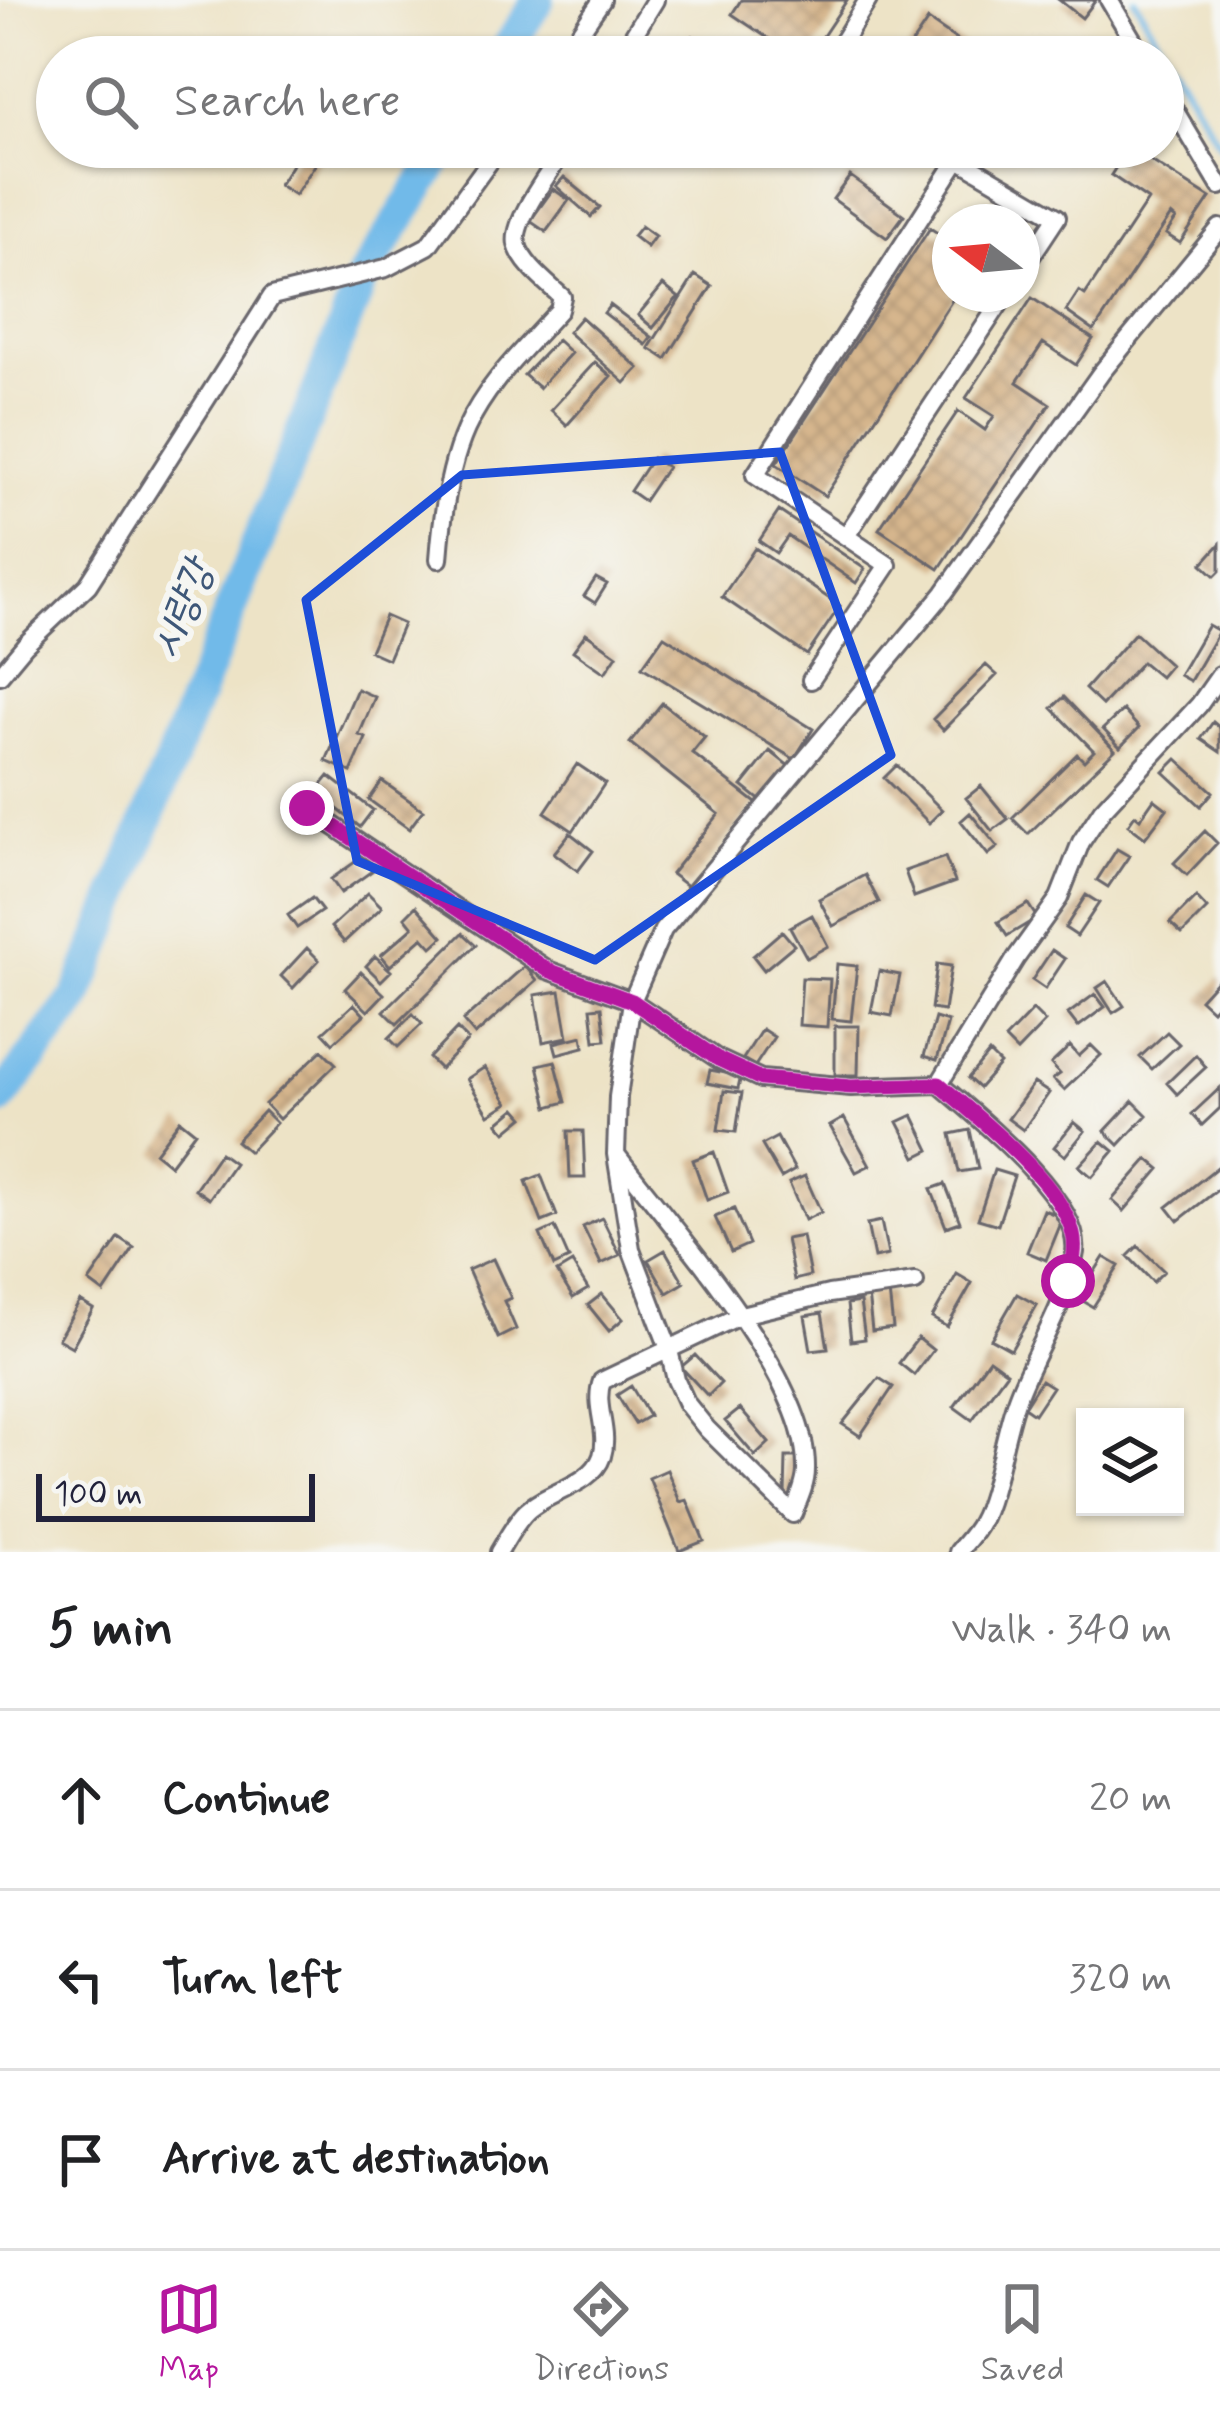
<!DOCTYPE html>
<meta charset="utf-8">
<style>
body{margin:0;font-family:Mynerve,"Poor Story",sans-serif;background:#f2f2f2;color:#202124}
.controls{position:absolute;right:36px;bottom:36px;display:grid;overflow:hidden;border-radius:0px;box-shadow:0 3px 9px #0004}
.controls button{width:108px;height:108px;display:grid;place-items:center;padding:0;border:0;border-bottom:3px solid #e0e0e0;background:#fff;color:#202124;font:60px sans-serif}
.compass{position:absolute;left:932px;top:204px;width:108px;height:108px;border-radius:50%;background:#fff;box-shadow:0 3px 9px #0004;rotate:286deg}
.scale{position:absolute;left:36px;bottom:30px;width:279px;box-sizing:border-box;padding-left:12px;border:6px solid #22223b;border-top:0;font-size:33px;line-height:42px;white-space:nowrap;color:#22223b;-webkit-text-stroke:9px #f6f6f2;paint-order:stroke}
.stop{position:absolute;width:36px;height:36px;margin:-27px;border:9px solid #b5179e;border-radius:50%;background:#fff}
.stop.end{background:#b5179e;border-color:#fff;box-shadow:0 3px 12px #0008}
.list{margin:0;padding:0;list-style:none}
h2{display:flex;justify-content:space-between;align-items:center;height:156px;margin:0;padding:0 48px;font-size:51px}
h2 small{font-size:39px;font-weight:400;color:#757577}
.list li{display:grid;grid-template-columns:78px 1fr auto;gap:36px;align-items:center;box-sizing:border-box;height:180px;padding:0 48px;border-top:3px solid #e0e0e0}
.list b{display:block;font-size:45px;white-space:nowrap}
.list em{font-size:39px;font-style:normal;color:#757577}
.icon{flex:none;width:66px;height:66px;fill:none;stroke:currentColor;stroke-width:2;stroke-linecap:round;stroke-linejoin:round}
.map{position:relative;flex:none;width:1220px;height:1552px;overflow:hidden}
.search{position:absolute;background:#fff;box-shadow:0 3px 9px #0004;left:36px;right:36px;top:36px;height:132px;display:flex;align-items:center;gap:30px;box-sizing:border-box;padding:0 42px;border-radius:66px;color:#757577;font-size:45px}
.sheet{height:696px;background:#fff}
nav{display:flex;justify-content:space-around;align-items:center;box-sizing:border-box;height:168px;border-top:3px solid #e0e0e0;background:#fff;font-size:33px;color:#757577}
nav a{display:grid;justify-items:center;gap:6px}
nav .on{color:#b5179e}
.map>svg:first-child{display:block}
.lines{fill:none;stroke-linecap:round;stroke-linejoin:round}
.stream{stroke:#71bae9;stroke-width:6}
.river{stroke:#71bae9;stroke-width:33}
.building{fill:url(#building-cross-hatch)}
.street-casing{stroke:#69666c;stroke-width:22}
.street{stroke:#fff;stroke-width:16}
.route{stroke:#b5179e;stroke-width:15}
.marked{fill:none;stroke:#1d4ed8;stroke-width:9;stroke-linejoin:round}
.labels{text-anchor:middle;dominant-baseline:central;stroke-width:12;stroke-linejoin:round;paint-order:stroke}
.water-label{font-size:42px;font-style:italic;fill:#3e5778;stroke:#f6f6f2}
</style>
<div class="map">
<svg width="1220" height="1552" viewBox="0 0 1220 1552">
<defs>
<pattern id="building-cross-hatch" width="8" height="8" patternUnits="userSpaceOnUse" patternTransform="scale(3)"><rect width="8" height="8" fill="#d6b68d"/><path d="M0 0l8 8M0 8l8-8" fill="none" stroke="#b79c7b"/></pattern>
</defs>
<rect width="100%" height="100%" fill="#f6f6f2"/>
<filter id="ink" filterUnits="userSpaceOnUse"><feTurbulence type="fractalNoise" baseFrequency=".00833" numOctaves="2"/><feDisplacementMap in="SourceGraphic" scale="24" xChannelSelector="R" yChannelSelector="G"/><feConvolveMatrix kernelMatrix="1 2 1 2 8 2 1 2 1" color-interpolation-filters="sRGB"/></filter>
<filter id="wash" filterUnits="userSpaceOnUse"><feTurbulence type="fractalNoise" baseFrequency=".004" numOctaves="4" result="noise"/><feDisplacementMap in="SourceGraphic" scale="48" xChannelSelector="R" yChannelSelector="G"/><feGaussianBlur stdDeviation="2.7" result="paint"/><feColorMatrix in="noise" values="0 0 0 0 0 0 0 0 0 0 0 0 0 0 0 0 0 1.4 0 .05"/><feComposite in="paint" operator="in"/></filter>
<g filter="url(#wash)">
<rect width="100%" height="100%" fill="#ede3c6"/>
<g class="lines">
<path class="stream" d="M 1135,0 L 1220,146"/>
<path class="river" d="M 502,57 L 538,0
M 0,1100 L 76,999 L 364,275 L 445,147"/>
</g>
<g id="blocks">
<path class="building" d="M 741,0 L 847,0 L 809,57 L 796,57 L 732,14 Z
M 1059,0 L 1096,0 L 1082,18 Z
M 928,20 L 982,57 L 903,57 Z
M 693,36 L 725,57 L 679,57 Z
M 313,147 L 327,147 L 295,195 L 279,185 L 302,149 L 309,153 Z
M 807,147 L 851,147 L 837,167 Z
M 1129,147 L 1210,198 L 1180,243 L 1166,234 L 1176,219 L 1171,215 L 1094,331 L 1066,311 L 1079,291 L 1085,295 L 1148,200 L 1111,175 Z
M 850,176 L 904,215 L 887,238 L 833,199 Z
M 564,177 L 600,207 L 591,217 L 556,186 Z
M 553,189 L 569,200 L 546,232 L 530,221 Z
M 641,226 L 655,236 L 647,247 L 633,236 Z
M 930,228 L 950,241 L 950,294 L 956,294 L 825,496 L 776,464 Z
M 695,275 L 712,286 L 666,359 L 649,348 Z
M 663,285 L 678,297 L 653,328 L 638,315 Z
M 1032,298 L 1093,339 L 1076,365 L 1043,343 L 1017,382 L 1050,404 L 939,569 L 879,529 L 958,411 L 985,430 L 994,416 L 966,398 Z
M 610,305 L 652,337 L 646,345 L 604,313 Z
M 581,317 L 639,368 L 625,383 L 568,332 Z
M 557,340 L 571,353 L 539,388 L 524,375 Z
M 595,362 L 611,376 L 567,425 L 551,410 Z
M 652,458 L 667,467 L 644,501 L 630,491 Z
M 779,511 L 865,569 L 856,583 L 788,536 L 776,553 L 759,541 Z
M 1220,544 L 1220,571 L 1215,576 L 1202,564 Z
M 755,548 L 840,606 L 807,655 L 722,597 Z
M 596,578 L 607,584 L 595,603 L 584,596 Z
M 385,616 L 403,624 L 388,659 L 370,651 Z
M 1208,625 L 1219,631 L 1190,681 L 1179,675 Z
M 586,633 L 617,655 L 605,673 L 573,651 Z
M 1135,633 L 1170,665 L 1160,677 L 1142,662 L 1102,705 L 1085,689 Z
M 664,636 L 813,729 L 794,759 L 642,667 Z
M 986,665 L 997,675 L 943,730 L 933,719 Z
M 357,689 L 375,697 L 359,735 L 366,738 L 351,772 L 326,761 Z
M 1064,697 L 1115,750 L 1028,834 L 1012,818 L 1077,754 L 1084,761 L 1094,751 L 1052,708 Z
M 662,703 L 705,737 L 692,753 L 756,803 L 688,887 L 671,874 L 719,814 L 630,743 Z
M 1123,710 L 1139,728 L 1120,747 L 1103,729 Z
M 1213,722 L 1220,728 L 1220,752 L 1201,739 Z
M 770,751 L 790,767 L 762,802 L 742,786 Z
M 1177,759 L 1213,792 L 1201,806 L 1164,772 Z
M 577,764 L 605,783 L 573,831 L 545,812 Z
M 897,765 L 942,810 L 929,823 L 884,778 Z
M 329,776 L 373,810 L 360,827 L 316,792 Z
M 382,781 L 423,810 L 409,829 L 369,800 Z
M 981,786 L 1008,819 L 992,831 L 966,798 Z
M 1154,799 L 1167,809 L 1145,838 L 1128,825 L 1135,815 L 1140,819 Z
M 970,813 L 998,847 L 988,855 L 961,821 Z
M 1205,831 L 1217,843 L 1187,875 L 1174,863 Z
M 570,833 L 593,851 L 578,871 L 554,853 Z
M 1117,849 L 1129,856 L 1108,887 L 1097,880 Z
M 362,857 L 372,871 L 341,893 L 331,879 Z
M 945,857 L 955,882 L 914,897 L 905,871 Z
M 865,875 L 879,902 L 833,926 L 819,899 Z
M 368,893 L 382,907 L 344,942 L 331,927 Z
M 1086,895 L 1099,903 L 1077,936 L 1065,928 Z
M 1196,897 L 1207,909 L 1182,934 L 1170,923 Z
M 312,898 L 322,911 L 297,928 L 288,915 Z
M 1028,904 L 1037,918 L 1007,936 L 998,922 Z
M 416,906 L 443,937 L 432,947 L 423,937 L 390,966 L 381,955 L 413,927 L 405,917 Z
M 812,915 L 828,946 L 807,958 L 790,927 Z
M 782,931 L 794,945 L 764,970 L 753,956 Z
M 463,933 L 476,945 L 397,1024 L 384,1011 Z
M 307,948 L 319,960 L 293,988 L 281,976 Z
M 1052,950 L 1065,959 L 1045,989 L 1032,980 Z
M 375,956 L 391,971 L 381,981 L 366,966 Z
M 837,964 L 857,966 L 851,1021 L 832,1019 Z
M 937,964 L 951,966 L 944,1011 L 931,1009 Z
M 525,966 L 537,980 L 475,1035 L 463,1021 Z
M 879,971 L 900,975 L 892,1016 L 871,1012 Z
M 361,972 L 384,994 L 368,1011 L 345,989 Z
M 1220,977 L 1220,1001 L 1212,1010 L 1200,999 Z
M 802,978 L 830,979 L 827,1027 L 799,1025 Z
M 1107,981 L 1124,1006 L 1113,1013 L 1097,988 Z
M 560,991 L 568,1037 L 543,1042 L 535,995 Z
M 1095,994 L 1105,1007 L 1078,1027 L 1068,1014 Z
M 354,1004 L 364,1015 L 333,1043 L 323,1032 Z
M 602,1007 L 606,1040 L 595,1041 L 591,1008 Z
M 1033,1010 L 1045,1022 L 1017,1051 L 1005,1039 Z
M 413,1014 L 422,1024 L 398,1047 L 389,1038 Z
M 935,1018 L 948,1022 L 937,1060 L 924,1056 Z
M 835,1026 L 859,1026 L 858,1075 L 835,1075 Z
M 457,1029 L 468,1040 L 440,1069 L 429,1058 Z
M 762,1029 L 774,1037 L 755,1066 L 743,1059 Z
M 1167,1032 L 1179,1044 L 1152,1069 L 1140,1057 Z
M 582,1036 L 584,1047 L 557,1054 L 554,1043 Z
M 1091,1045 L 1101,1055 L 1064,1090 L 1053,1079 L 1060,1074 L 1051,1064 L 1070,1046 L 1079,1056 Z
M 322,1050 L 336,1064 L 279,1119 L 265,1104 Z
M 989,1053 L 1000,1064 L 979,1088 L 968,1078 Z
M 1196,1055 L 1206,1067 L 1177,1094 L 1167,1083 Z
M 555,1061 L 566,1102 L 548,1107 L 538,1065 Z
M 485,1067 L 508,1103 L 489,1115 L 467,1079 Z
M 710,1070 L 741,1076 L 738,1089 L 707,1083 Z
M 1034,1083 L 1049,1093 L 1023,1130 L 1008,1119 Z
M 1220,1088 L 1220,1108 L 1202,1125 L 1192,1114 Z
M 724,1091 L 742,1093 L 736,1132 L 718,1130 Z
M 1133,1101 L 1147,1115 L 1119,1145 L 1105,1131 Z
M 516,1108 L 524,1117 L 506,1132 L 498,1123 Z
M 264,1111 L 276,1123 L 249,1152 L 236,1141 Z
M 913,1115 L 930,1150 L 916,1157 L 898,1122 Z
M 844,1118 L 870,1165 L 856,1172 L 830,1126 Z
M 180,1120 L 195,1132 L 170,1165 L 155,1153 Z
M 1074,1122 L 1085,1131 L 1065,1156 L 1054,1147 Z
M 970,1130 L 978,1169 L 959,1172 L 951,1134 Z
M 568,1131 L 583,1131 L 585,1178 L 570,1178 Z
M 777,1137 L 795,1170 L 781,1178 L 762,1145 Z
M 1102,1141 L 1114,1151 L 1092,1177 L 1079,1166 Z
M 714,1152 L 728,1192 L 707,1200 L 693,1160 Z
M 220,1153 L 234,1163 L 209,1199 L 195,1189 Z
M 1148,1159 L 1160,1169 L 1124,1211 L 1112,1200 Z
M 1220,1165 L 1220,1188 L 1178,1221 L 1167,1207 Z
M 994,1170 L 1014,1176 L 998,1225 L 978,1219 Z
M 541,1175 L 557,1216 L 542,1222 L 526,1181 Z
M 805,1176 L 821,1212 L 805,1220 L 789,1183 Z
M 945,1184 L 960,1222 L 946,1227 L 931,1189 Z
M 734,1209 L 749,1244 L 731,1252 L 715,1217 Z
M 1044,1210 L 1063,1218 L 1046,1260 L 1027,1252 Z
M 602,1218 L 620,1255 L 601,1264 L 583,1227 Z
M 881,1221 L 888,1255 L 874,1258 L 867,1224 Z
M 555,1227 L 569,1259 L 554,1266 L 540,1234 Z
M 802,1236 L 810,1276 L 794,1280 L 786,1239 Z
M 119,1238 L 134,1248 L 104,1293 L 89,1282 Z
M 1138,1246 L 1164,1271 L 1153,1282 L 1128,1256 Z
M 665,1250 L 684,1283 L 667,1293 L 648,1260 Z
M 1104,1257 L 1119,1266 L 1093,1307 L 1078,1298 Z
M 493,1259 L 511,1298 L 504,1301 L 516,1329 L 498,1338 L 468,1270 Z
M 572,1263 L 588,1289 L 573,1298 L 557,1272 Z
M 957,1274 L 972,1283 L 947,1327 L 932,1318 Z
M 889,1292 L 893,1328 L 872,1331 L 868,1294 Z
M 602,1294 L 623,1319 L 609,1331 L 588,1305 Z
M 1017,1294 L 1037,1305 L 1011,1350 L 991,1339 Z
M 80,1301 L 93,1309 L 72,1347 L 58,1339 Z
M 860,1302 L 865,1339 L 851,1341 L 847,1304 Z
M 822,1313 L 828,1348 L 811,1350 L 805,1316 Z
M 918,1338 L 933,1350 L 914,1375 L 899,1363 Z
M 695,1355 L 721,1383 L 708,1396 L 681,1367 Z
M 989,1359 L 1007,1372 L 972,1420 L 954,1407 Z
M 879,1378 L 893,1387 L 860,1436 L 842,1424 Z
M 1041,1380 L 1052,1387 L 1034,1414 L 1024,1407 Z
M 631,1386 L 649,1416 L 635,1424 L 617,1395 Z
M 740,1409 L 769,1443 L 755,1456 L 725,1421 Z
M 786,1457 L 798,1457 L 797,1497 L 785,1496 Z
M 667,1470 L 680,1502 L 687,1500 L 704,1541 L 679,1551 L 649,1478 Z"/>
</g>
</g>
<g filter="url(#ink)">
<use href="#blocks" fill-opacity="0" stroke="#69666c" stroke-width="3"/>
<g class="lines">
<defs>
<path id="street" d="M 1109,0 L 1143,57
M 563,57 L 602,0
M 620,57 L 655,0
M 833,57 L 868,0
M 1163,91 L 1220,186
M 938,147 L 1057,217 L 1022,270
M 846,536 L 1006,294
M 439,559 C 442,518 449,467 466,429 C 487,383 526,347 559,310 L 562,297 C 547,283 522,264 517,244 C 512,220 553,168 566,147
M 0,675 L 25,645 L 88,585 L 272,296 L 386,268 L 428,246 L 500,147
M 811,680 L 888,565 L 755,475 L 958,159
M 307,808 L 548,970 L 632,1001 L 718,1059 L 761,1079 L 851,1087 L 939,1084 L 1016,958 L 1059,898 L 1081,842 L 1102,810 L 1199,705 L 1220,675
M 939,1084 C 976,1116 1082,1200 1075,1252 C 1067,1306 1035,1349 1017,1398 C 1004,1432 996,1495 980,1523 C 975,1533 965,1543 958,1552
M 616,1154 C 671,1227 809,1378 806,1470 C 806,1485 798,1501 793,1514 L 707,1429 L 687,1404 L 676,1380 L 668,1346 L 631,1249 L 616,1154 L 618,1097 L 632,1001 L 663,930 L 944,593 L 1101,373 L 1220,228
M 499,1552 C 507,1539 515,1523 526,1512 C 547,1491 592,1486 602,1456 C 610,1430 593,1406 602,1381 L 741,1315 L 829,1294 L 915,1282"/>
</defs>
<use href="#street" class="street-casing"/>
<use href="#street" class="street"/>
</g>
</g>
<g class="lines" filter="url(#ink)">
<path class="route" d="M 307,808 L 548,970 L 632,1001 L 718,1059 L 761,1079 L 851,1087 L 939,1084 C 978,1118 1062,1183 1073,1234 C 1077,1250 1072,1265 1068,1281"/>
</g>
<path class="marked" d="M 780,452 L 891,755 L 595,960 L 357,861 L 306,600 L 462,475 Z"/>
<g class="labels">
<g class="water-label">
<text transform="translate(183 609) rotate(-68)">시량강</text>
</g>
</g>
</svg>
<div class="controls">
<button><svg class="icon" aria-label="layers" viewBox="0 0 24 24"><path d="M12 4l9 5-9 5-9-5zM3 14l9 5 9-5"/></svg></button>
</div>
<svg class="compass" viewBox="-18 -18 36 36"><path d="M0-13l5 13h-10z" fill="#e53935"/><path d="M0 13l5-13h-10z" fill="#757577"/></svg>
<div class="scale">100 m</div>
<div class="stop" style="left:1068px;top:1281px"></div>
<div class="stop end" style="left:307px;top:808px"></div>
<div class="search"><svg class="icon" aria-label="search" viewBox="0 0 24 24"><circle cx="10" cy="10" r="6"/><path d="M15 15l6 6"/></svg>Search here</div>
</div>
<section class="sheet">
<h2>5 min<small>Walk · 340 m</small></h2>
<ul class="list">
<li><svg class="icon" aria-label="ahead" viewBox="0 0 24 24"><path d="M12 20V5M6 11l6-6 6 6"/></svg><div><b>Continue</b></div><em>20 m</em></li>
<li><svg class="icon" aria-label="left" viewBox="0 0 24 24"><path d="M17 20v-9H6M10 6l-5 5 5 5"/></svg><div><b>Turn left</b></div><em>320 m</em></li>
<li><svg class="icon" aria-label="arrive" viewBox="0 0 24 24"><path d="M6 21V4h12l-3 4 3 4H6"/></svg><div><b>Arrive at destination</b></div></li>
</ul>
</section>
<nav>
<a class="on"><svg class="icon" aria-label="map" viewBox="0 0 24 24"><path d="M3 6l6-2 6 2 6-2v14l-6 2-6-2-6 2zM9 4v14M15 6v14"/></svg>Map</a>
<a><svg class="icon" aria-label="directions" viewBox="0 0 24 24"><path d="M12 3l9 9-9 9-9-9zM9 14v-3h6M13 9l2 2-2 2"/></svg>Directions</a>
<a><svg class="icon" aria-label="saved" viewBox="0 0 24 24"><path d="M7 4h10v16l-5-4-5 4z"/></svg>Saved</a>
</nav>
